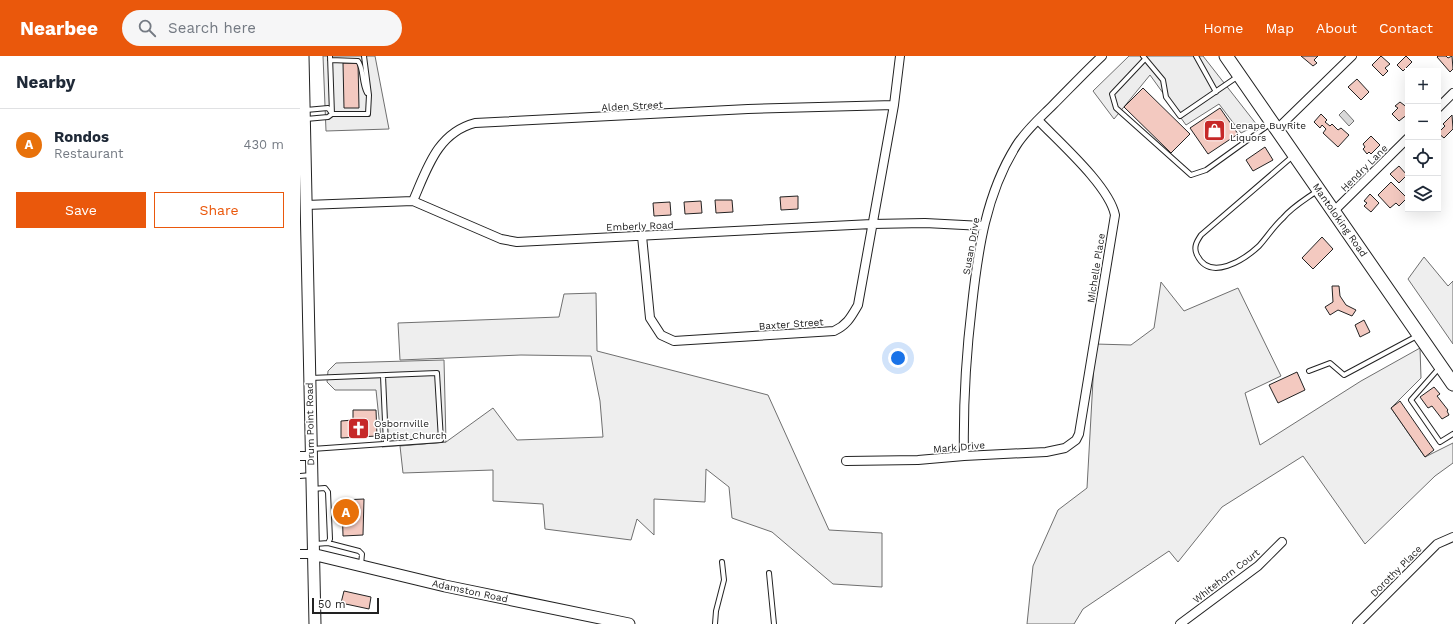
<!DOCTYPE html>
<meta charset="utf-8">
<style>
body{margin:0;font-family:"Work Sans",sans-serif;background:#f6f6f7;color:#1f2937}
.controls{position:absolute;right:12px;top:12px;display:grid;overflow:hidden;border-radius:0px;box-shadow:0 4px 16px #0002}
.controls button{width:36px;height:36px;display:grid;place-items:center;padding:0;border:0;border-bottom:1px solid #e0e1e3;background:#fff;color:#1f2937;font:20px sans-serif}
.scale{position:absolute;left:12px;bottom:10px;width:67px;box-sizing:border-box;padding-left:4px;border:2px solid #222;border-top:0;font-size:11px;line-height:14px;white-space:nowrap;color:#222;-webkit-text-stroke:3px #fff;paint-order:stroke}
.you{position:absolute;left:598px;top:302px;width:14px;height:14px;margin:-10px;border:3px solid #fff;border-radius:50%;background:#1a73e8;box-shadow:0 0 0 6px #1a73e833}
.badge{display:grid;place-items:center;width:26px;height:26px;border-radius:50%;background:#ea580c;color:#fff;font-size:13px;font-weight:700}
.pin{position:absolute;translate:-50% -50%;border:2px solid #fff;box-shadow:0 1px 4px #0006}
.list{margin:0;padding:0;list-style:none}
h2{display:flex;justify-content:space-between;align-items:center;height:52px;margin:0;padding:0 16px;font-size:17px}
h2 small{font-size:13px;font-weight:400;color:#747a83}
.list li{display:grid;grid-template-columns:26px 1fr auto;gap:12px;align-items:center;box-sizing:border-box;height:72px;padding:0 16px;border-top:1px solid #e0e1e3}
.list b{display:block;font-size:15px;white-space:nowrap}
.list p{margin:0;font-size:13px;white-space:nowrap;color:#747a83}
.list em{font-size:13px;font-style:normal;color:#747a83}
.actions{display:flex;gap:8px;padding:12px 16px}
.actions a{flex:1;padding:9px 0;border:1px solid #ea580c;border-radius:0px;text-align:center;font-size:14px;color:#ea580c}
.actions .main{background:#ea580c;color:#fff}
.icon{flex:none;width:22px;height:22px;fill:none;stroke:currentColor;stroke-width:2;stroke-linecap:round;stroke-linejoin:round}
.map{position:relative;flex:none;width:1153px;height:568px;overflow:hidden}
header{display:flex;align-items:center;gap:24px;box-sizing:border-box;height:56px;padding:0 20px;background:#ea580c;color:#fff}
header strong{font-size:19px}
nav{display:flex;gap:22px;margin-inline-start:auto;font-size:14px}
.search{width:280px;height:36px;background:#f6f6f7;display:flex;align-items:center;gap:10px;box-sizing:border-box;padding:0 14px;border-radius:22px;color:#747a83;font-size:15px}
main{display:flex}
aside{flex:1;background:#fff}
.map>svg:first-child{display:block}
.green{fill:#eee;stroke:#6f6f6f}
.parking{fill:#ededed;stroke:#6f6f6f}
.water{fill:#d9d9d9;stroke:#6f6f6f}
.building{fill:#f3c9c0;stroke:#222}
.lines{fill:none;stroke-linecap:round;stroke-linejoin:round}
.lane-casing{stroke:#222;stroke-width:6}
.street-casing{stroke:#222;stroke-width:10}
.secondary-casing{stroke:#222;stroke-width:13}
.primary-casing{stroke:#222;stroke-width:15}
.lane{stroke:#fff;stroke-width:4}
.street{stroke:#fff;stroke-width:8}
.secondary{stroke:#fff;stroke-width:11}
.primary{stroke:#fff;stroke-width:13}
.labels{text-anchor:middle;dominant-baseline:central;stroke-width:3;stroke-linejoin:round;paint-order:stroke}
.street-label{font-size:10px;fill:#222;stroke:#fff}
.poi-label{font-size:10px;fill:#222;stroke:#fff;text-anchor:start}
</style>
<header>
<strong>Nearbee</strong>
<div class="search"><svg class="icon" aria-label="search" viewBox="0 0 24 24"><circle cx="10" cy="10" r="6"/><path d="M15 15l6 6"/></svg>Search here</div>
<nav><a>Home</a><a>Map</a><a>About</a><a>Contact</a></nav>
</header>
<main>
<aside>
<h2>Nearby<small></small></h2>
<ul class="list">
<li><span class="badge" style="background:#e8710a">A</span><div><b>Rondos</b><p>Restaurant</p></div><em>430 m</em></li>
</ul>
<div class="actions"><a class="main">Save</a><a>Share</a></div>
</aside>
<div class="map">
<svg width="1153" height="568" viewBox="0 0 1153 568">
<rect width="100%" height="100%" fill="#fff"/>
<path class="green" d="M 1124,201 L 1148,230 L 1153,225 L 1153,288 L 1108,223 Z
M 861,226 L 884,255 L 938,232 L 981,320 L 945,337 L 960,389 L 1061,325 L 1120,292 L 1121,322 L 1091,352 L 1125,401 L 1153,387 L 1153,407 L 1135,420 L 1065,488 L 1003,400 L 922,451 L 878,506 L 869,495 L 783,553 L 774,568 L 727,568 L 733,510 L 758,454 L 787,432 L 795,288 L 831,289 L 854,272 Z
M 296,237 L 297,295 L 468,339 L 529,474 L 582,477 L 582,531 L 533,528 L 472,476 L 432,462 L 429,431 L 406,413 L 405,446 L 354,443 L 354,479 L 337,463 L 331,484 L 245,473 L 243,448 L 193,445 L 193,414 L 103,417 L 100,390 L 146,386 L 193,352 L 217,384 L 303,381 L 300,345 L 291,300 L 221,299 L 100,304 L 98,267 L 259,261 L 264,238 Z"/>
<path class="parking" d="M 23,0 L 75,0 L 89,73 L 26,75 Z
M 829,0 L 903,0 L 957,69 L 941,77 L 919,48 L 886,69 L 850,19 L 814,63 L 793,35 Z
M 144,304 L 146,386 L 82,391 L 76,334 L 35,334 L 27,326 L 28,315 L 36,307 Z"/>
<path class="water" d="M 1044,54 L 1054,65 L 1049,70 L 1039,59 Z"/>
<path class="building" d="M 1001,0 L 1018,0 L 1014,4 L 1017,7 L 1013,10 Z
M 1081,0 L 1090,8 L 1085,12 L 1088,15 L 1083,20 L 1072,9 Z
M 1106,0 L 1112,6 L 1103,15 L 1097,9 Z
M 1138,0 L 1146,0 L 1148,2 L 1152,0 L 1153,13 L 1150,16 L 1137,1 Z
M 43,7 L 58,7 L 59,52 L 44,52 Z
M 1057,23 L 1069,36 L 1061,44 L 1048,31 Z
M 843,32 L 890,78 L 871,97 L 824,51 Z
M 1100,46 L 1108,52 L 1108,58 L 1099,65 L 1092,58 L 1098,52 L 1095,50 Z
M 920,52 L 938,78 L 908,98 L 890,72 Z
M 1021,58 L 1027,64 L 1025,66 L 1030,70 L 1032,68 L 1038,74 L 1041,72 L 1049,79 L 1038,91 L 1023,77 L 1026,73 L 1022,69 L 1020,72 L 1014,66 Z
M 1152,59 L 1153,73 L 1144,82 L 1138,77 L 1145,70 L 1143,68 Z
M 1071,80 L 1080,89 L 1071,98 L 1069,96 L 1067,98 L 1063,93 L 1065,91 L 1063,88 Z
M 965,91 L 973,104 L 953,115 L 946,104 Z
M 1099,110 L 1107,119 L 1099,127 L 1090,118 Z
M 1091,126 L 1107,142 L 1099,150 L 1096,147 L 1090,152 L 1078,139 Z
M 1070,138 L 1079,147 L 1071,156 L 1064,150 L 1067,147 L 1064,145 Z
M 498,140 L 498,153 L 481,154 L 480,141 Z
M 415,144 L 432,144 L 433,156 L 416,157 Z
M 401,145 L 402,157 L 385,158 L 384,146 Z
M 370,146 L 371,159 L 354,160 L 353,147 Z
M 1022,181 L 1033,193 L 1013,213 L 1002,202 Z
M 1032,230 L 1039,230 L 1040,240 L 1046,249 L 1056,254 L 1052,260 L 1038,254 L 1030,259 L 1025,251 L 1033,246 Z
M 1064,264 L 1070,276 L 1060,281 L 1055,269 Z
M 997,316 L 1005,334 L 978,347 L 969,329 Z
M 1134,331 L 1140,338 L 1137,340 L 1148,354 L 1147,355 L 1149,359 L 1142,363 L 1132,350 L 1128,352 L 1120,341 Z
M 1100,345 L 1134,394 L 1125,401 L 1091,352 Z
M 53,354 L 76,354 L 77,380 L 41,382 L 41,365 L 53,364 Z
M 64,443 L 63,479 L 43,480 L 42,444 Z
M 44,535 L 71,541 L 69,553 L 41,547 Z"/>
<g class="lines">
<defs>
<path id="lane" d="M 30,0 L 32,58
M 843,0 L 863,24 L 866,41 L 880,60 L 937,21
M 896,0 L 916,36
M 845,3 L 812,38 L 816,52 L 891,119 L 906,114 L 970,68
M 30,4 L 58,5 C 64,13 61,26 67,37
M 6,54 L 28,52 L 31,56
M 6,63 L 28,61 L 32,58 L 68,58 L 69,39 L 64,0
M 993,100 L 901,179 C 897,185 893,191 897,199 C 910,226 944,204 959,190 C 967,181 974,170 983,162 C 992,151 1006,143 1017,135
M 1140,311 L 1111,344 L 1140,386 L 1153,378
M 1009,315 L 1030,307 L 1044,319 L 1117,280
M 83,320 L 86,388
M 10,322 L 137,317 L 141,384 L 12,393
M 0,420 L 11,419
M 12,433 L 25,432 L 28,436 L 30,483 L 28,487 L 15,488
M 28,487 L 59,495 L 62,498 L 61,509
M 469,517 L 474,568
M 415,568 L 416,555 L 424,524 L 422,506"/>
<path id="street" d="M 1138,52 L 1153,37
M 977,73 L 1052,0
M 113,145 C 127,113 137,77 175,67 L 448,53 L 594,49
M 6,149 L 113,145 L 201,183 L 217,186 L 572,168 L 625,167 L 683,170
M 1034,155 L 1108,82
M 342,180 L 350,262 L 361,279 L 374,285 L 534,275 C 547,269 551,261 558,249 L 594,49 L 600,0
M 0,400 L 11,400
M 664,400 C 663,349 666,299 672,249 C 678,194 686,138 716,90 C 726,74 740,62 753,49 C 769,33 785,16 802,0
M 546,405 L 618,404 L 664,400 L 746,396 L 765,392 L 776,384 L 779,378 L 815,159 C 809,130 760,87 738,64
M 0,498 L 12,498
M 880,568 L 958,510 L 982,486
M 1057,568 L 1137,488 L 1153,481"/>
<path id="secondary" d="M 3,0 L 15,568
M 12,498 L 145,530 L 329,568"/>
<path id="primary" d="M 926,0 L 1153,328"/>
</defs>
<use href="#lane" class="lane-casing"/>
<use href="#street" class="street-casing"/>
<use href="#secondary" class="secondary-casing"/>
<use href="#primary" class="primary-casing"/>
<use href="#lane" class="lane"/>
<use href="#street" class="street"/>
<use href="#secondary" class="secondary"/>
<use href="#primary" class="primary"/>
</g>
<defs>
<symbol id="shop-square" viewBox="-11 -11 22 22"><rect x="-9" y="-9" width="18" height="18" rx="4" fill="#c62828" stroke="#fff"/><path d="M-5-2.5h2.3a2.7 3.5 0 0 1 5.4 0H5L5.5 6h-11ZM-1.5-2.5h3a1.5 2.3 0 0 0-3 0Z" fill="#fff"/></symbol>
<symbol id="church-square" viewBox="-11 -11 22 22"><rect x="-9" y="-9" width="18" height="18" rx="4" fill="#c62828" stroke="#fff"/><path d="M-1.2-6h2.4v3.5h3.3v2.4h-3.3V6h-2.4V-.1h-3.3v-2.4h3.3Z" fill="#fff"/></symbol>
</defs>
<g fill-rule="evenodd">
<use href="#shop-square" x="902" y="62" width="25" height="25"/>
<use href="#church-square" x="46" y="360" width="25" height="25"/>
</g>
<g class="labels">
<g class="street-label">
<text transform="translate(332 50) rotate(-3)">Alden Street</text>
<text transform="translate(1064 112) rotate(-45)">Hendry Lane</text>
<text transform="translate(1040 164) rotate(55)">Mantoloking Road</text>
<text transform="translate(340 170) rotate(-2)">Emberly Road</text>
<text transform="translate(671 190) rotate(-80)">Susan Drive</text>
<text transform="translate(796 212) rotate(-81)">Michelle Place</text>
<text transform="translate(491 268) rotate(-4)">Baxter Street</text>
<text transform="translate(10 368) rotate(-91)">Drum Point Road</text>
<text transform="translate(659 391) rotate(-5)">Mark Drive</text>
<text transform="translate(1096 515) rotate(-45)">Dorothy Place</text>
<text transform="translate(926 520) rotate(-38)">Whitehorn Court</text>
<text transform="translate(170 535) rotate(12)">Adamston Road</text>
</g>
<g class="poi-label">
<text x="930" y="69">Lenape BuyRite<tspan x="930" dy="12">Liquors</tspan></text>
<text x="74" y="367">Osbornville<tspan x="74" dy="12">Baptist Church</tspan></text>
</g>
</g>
</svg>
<div class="controls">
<button>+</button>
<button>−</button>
<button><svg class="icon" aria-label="locate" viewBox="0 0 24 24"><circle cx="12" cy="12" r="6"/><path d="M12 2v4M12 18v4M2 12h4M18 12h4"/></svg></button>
<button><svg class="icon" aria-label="layers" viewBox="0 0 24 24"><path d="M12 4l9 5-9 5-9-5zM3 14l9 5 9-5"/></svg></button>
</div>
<div class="scale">50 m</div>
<div class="you"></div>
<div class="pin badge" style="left:46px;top:456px;background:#e8710a">A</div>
</div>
</main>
